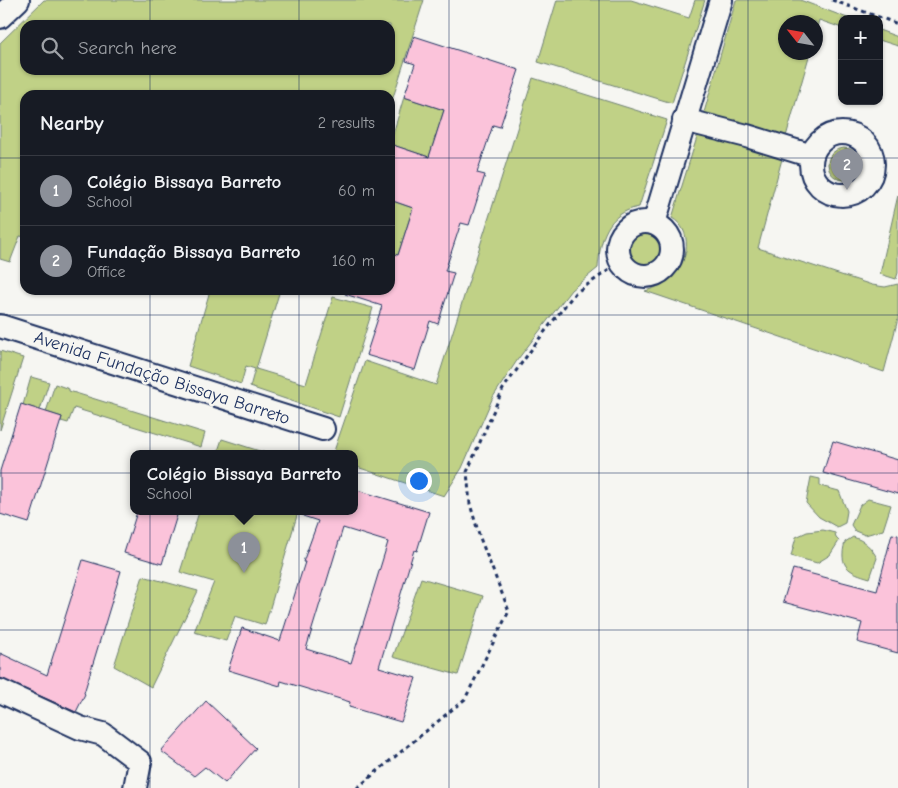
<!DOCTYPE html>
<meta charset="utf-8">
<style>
body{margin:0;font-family:"Comic Neue",sans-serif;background:#20242c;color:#f1f3f6}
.controls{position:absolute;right:15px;top:15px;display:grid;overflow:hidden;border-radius:10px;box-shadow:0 1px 4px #0004}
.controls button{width:45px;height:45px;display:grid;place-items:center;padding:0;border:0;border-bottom:1px solid #363941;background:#171b24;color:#f1f3f6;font:25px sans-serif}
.compass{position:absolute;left:778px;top:15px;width:45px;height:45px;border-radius:50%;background:#171b24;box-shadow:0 1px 4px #0004;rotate:301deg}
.you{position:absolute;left:418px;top:480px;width:18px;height:18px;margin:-12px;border:4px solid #fff;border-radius:50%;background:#1a73e8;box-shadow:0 0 0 8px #1a73e833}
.badge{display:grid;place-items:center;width:32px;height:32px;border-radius:50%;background:#8c9099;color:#fff;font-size:16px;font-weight:700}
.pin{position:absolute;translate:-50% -41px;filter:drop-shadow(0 1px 2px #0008)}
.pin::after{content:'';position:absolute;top:26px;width:18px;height:15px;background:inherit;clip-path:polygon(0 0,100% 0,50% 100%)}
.popup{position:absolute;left:130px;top:450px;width:228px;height:65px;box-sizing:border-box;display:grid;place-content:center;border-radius:10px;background:#171b24;filter:drop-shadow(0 1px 4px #0005);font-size:16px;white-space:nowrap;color:#9ea1a6}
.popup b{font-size:19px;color:#f1f3f6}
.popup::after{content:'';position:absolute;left:50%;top:100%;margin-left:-10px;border:10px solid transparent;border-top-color:#171b24}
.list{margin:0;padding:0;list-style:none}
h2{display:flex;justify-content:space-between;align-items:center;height:65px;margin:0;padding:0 20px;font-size:21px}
h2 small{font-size:16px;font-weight:400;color:#9ea1a6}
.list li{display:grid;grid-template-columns:32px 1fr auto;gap:15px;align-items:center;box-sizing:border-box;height:70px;padding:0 20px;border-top:1px solid #363941}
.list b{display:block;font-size:19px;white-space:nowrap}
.list p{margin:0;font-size:16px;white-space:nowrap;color:#9ea1a6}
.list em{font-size:16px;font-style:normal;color:#9ea1a6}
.icon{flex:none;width:28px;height:28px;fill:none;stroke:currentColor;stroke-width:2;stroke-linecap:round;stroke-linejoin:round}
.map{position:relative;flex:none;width:898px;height:788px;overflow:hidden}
.search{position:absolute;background:#171b24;box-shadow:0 1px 4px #0004;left:20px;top:20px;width:375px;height:55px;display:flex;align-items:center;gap:12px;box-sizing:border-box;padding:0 18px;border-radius:15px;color:#9ea1a6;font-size:19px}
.panel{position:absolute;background:#171b24;box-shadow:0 1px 4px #0004;left:20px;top:90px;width:375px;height:205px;border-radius:15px}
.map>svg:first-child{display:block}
.green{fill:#c0d186;stroke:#6e8072;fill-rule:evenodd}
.building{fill:#fbc3da;stroke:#1b2f5e;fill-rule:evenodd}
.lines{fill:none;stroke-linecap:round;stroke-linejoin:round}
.minor-casing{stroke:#1b2f5e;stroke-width:26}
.path{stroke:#1b2f5e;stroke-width:3;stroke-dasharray:4 4;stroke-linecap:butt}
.minor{stroke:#f6f6f2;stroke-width:22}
.grid{fill:none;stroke:#1b2f5e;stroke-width:1;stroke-opacity:0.55}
.labels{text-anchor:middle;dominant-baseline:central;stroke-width:5;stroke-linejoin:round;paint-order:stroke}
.street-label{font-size:18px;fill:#1b2f5e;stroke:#f6f6f2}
</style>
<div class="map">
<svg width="898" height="788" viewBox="0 0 898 788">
<rect width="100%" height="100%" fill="#f6f6f2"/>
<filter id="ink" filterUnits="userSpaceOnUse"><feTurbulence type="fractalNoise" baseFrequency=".02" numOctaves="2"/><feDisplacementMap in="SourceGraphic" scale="10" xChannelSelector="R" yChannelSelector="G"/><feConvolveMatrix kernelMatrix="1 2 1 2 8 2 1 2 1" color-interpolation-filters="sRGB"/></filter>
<g filter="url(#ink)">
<path class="green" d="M 44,0 L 424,0 L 390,107 L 390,95 L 25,95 L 25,237 L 20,236 L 10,262 L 0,259 L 0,43 ZM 25,25 L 390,25 L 390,70 L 25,70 Z
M 557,0 L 631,0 L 689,18 L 695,0 L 705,0 L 672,103 L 538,62 Z
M 736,0 L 800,0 L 850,19 L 842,19 L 842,28 L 819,20 L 816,31 L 816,22 L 786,22 L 786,52 L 810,53 L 785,140 L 703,116 Z
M 879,30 L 898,37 L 898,46 L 879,40 Z
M 533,78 L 667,120 L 639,207 C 607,213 600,239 598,268 L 571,290 L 518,359 L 493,397 L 462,468 L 444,496 L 354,466 L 354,454 L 333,454 L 365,361 L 436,385 Z
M 404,97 L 444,110 L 429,157 L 390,144 Z
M 698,134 L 782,159 L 758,248 L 872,285 L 885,287 L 898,284 L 898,319 L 884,372 L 645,291 C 655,288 666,284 673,276 C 689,260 693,230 672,218 Z
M828 164a16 16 0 1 1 32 0a16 16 0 1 1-32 0Z
M 898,195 L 898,273 L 896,279 L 880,274 Z
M 390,200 L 413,208 L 398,255 L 390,253 Z
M629 250a16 16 0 1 1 32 0a16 16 0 1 1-32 0Z
M 196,290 L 280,290 L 256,369 L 306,384 L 333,297 L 373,308 L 339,417 L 250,387 L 255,369 L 246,366 L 241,384 L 188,366 L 209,294 Z
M 0,351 L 23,358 L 0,430 Z
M 31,377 L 49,382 L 40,410 L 23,405 Z
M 55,384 L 69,389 L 69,391 L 205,433 L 201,447 L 74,408 L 68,423 L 61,421 L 62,417 L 46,412 Z
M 222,439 L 269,454 L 217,454 Z
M 811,477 L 820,479 L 820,486 L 839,491 L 847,511 L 845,523 L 837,527 L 819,517 L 806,503 Z
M 868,499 L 891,505 L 883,530 L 865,535 L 855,531 L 851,525 L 860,505 Z
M 199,512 L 298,512 L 265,625 L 235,616 L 226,641 L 194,632 L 214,582 L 180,572 Z
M 823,530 L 835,533 L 836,538 L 839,541 L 830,555 L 817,563 L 791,556 L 796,537 L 807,532 Z
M 853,537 C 865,541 871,547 877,558 L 870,578 C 849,572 838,567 845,542 Z
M 143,576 L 198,591 L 151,687 L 114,666 Z
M 421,578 L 483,596 L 458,675 L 393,657 Z"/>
<path class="building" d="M 414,36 L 519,70 L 500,127 L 493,125 L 477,173 L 485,175 L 469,225 L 461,223 L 445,271 L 454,273 L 438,324 L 430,321 L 415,370 L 366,355 L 382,306 L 345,294 L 345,290 L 390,290 L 390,253 L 398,255 L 413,208 L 390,200 L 390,144 L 429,157 L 444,110 L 404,97 L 415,64 L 406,61 Z
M 21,404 L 62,417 L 29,523 L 0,514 L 0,471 Z
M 833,441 L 898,460 L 898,494 L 823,473 Z
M 354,489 L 429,512 L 417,551 L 414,550 L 379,667 L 416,678 L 401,722 L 349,707 L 350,702 L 281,681 L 280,686 L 228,670 L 242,628 L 280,641 L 305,562 L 303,562 L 318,521 L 303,516 L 303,512 L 354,512 ZM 343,528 L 388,542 L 351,663 L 306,649 Z
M 137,512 L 178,512 L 162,564 L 124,553 Z
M 892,534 L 898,535 L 898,653 L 857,642 L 862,623 L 783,602 L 793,569 L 877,591 Z
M 83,560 L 121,571 L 84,693 L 85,694 L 76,712 L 0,678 L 0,653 L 47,675 Z
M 206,701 L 256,748 L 225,783 L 205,767 L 194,776 L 161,751 Z"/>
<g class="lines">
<defs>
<path id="minor" d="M 0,17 L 18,0
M 684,120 L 747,136 L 812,156
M811 164a31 31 0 1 1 62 0a31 31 0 1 1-62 0Z
M618 249a27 27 0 1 1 54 0a27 27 0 1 1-54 0Z
M 654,223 L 721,0
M 0,326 L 323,429
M 0,691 L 80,728 L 103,734 L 140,762 L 135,788"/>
</defs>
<use href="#minor" class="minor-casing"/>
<path class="path" d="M 832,0 L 898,24
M 357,788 L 465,699 L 509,611 L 480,538 L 470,504 L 467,472 L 503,389 L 539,339 L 575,293 L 621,262"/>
<use href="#minor" class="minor"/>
</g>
</g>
<path class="grid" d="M 150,0 L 150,25M 299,0 L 299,25M 449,0 L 449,788M 599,0 L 599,788M 748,0 L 748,788M 150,70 L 150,95M 299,70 L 299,95M 0,158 L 25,158M 390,158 L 898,158M 150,290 L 150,788M 299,290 L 299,788M 0,315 L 898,315M 0,473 L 898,473M 0,630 L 898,630"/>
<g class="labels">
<g class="street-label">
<text transform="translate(162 378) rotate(18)">Avenida Fundação Bissaya Barreto</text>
</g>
</g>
</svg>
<div class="controls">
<button>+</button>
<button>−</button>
</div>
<svg class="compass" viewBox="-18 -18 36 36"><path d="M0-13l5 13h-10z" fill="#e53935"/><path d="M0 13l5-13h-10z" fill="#9ea1a6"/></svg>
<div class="you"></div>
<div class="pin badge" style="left:244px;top:573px">1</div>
<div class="popup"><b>Colégio Bissaya Barreto</b>School</div>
<div class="pin badge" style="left:847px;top:190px">2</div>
<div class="search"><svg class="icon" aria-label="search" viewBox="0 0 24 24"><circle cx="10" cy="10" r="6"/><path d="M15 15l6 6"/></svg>Search here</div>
<section class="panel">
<h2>Nearby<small>2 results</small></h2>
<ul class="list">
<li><span class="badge">1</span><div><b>Colégio Bissaya Barreto</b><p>School</p></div><em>60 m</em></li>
<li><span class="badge">2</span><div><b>Fundação Bissaya Barreto</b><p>Office</p></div><em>160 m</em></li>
</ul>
</section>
</div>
